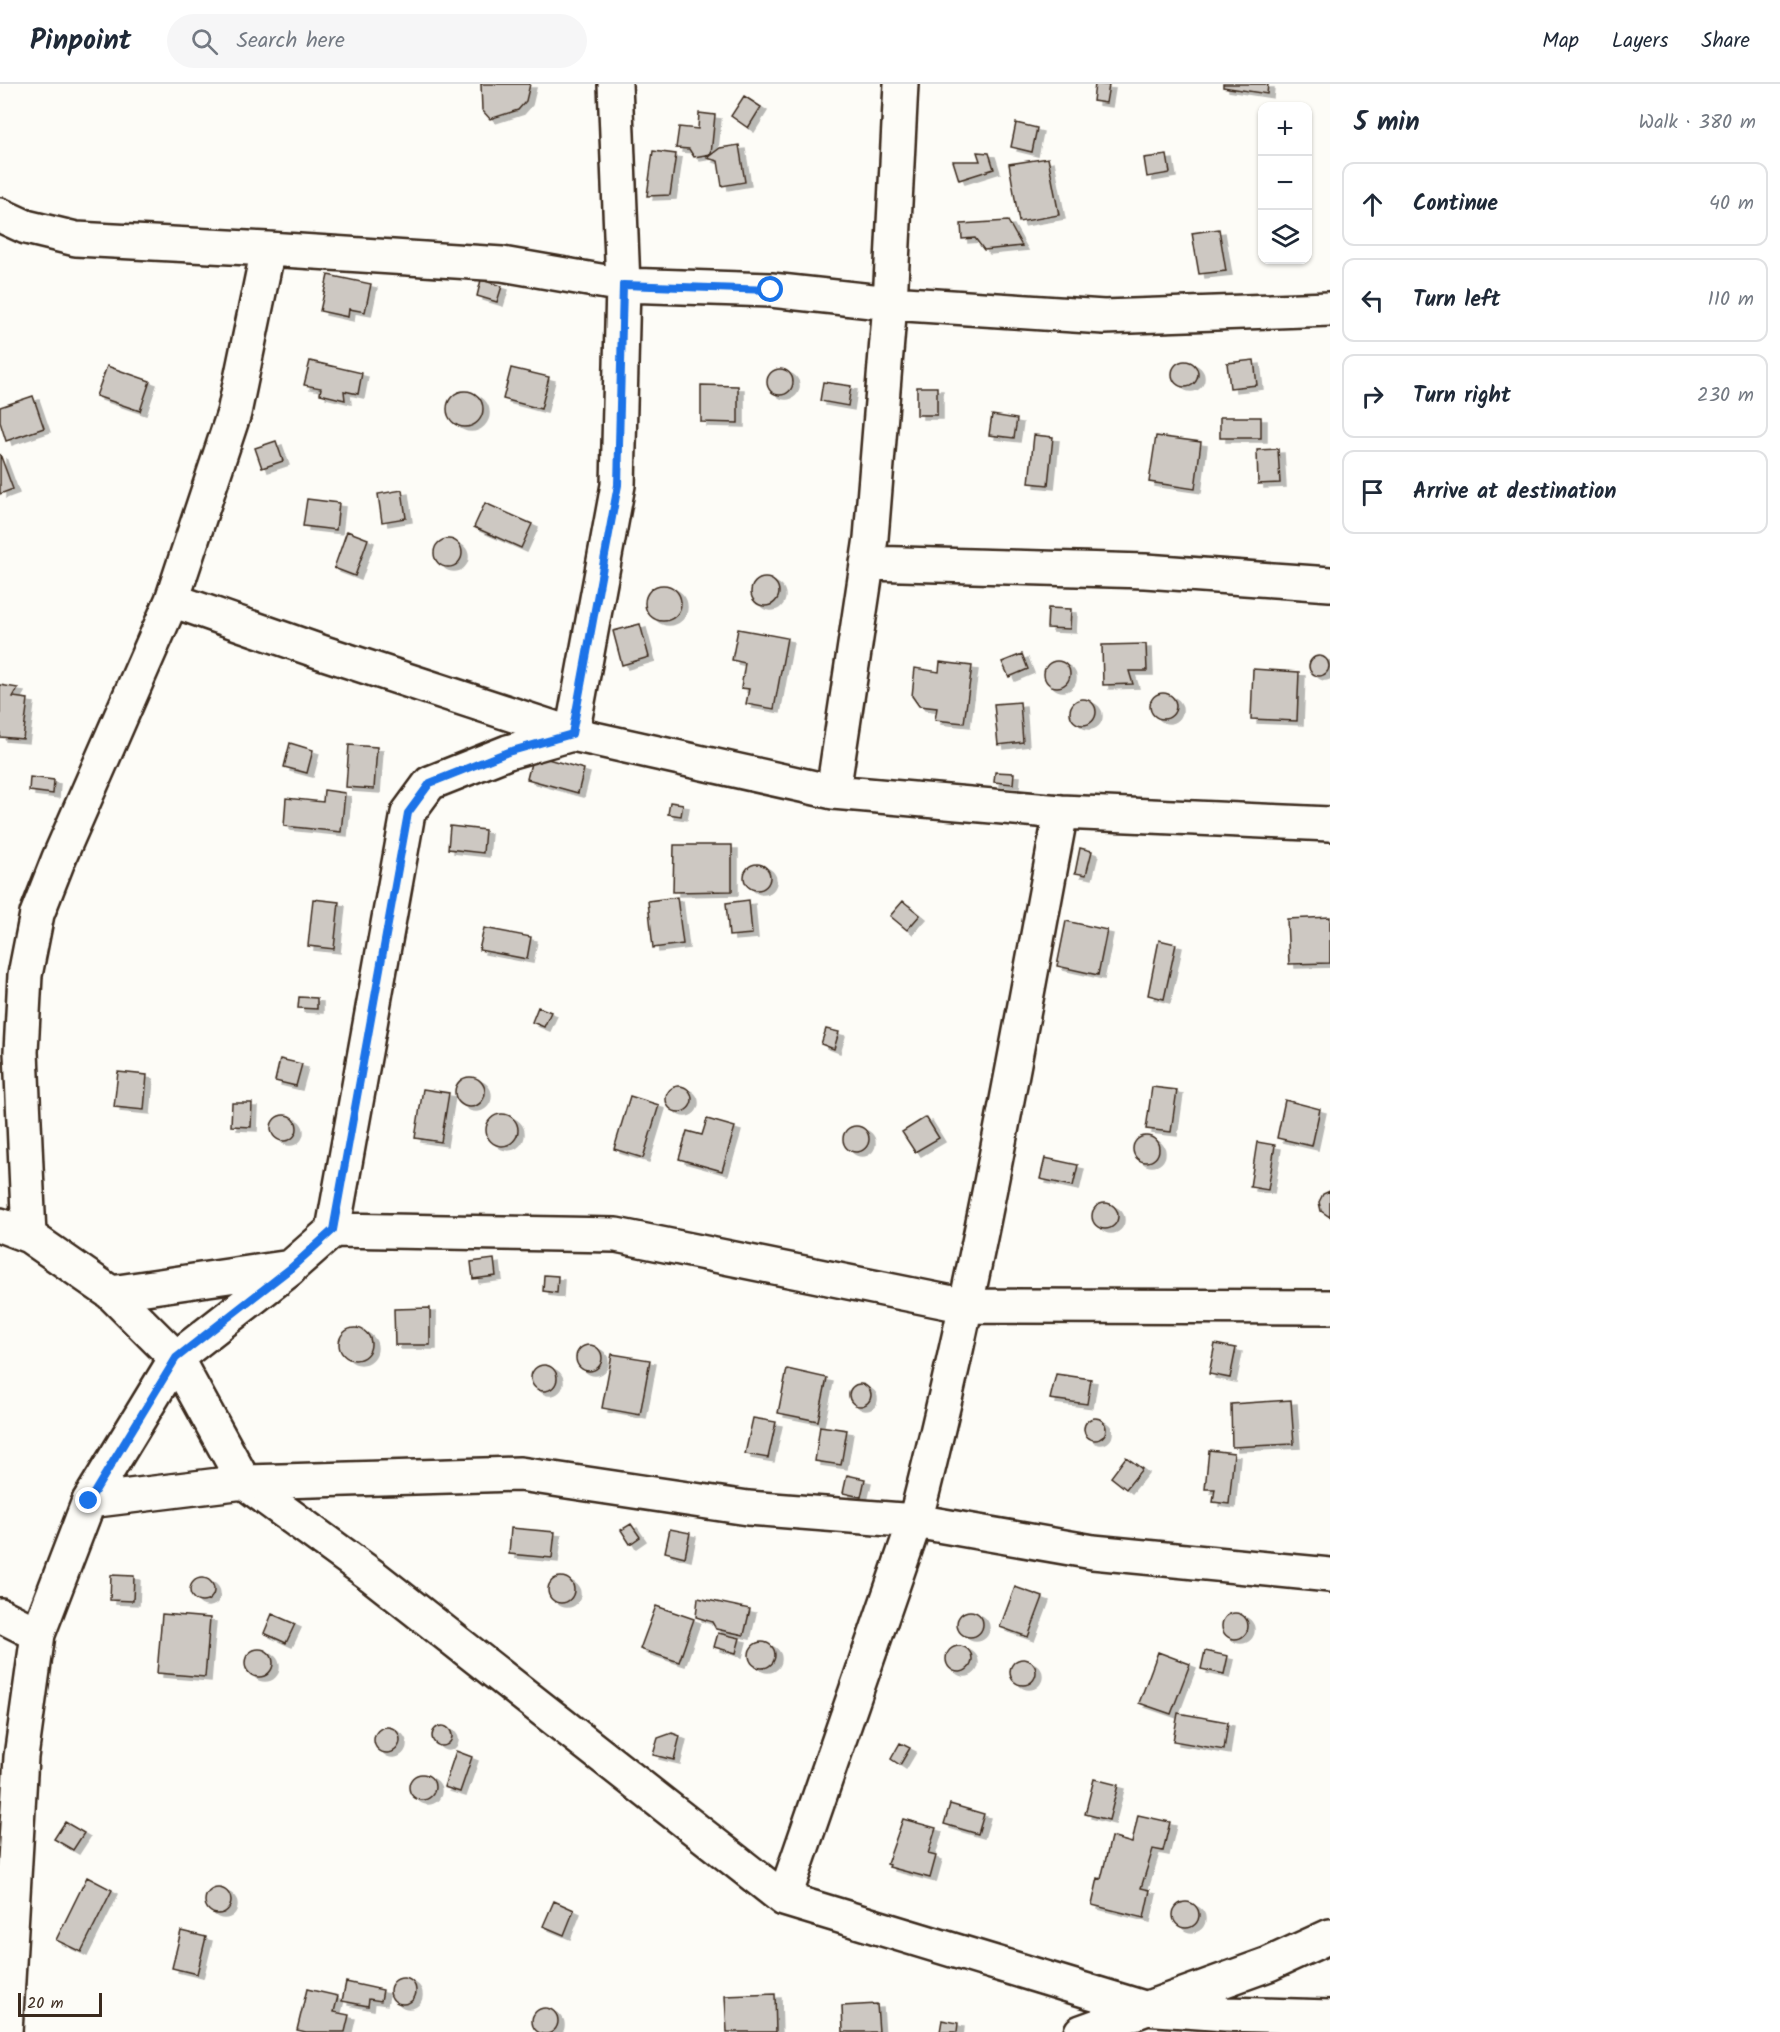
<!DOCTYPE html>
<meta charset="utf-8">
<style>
body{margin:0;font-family:Kalam,sans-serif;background:#f6f6f7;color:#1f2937}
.controls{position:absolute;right:18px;top:18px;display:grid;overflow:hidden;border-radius:12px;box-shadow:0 2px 4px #0004}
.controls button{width:54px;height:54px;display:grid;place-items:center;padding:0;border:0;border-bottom:2px solid #e0e1e3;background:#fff;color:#1f2937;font:30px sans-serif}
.scale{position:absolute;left:18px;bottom:15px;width:84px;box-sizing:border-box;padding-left:6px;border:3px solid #3b2a1e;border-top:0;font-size:16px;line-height:21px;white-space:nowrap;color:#3b2a1e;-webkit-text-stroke:4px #fdfcf7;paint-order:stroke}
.stop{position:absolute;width:18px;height:18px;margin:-14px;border:4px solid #1a73e8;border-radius:50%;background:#fff}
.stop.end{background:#1a73e8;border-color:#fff;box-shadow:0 2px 6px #0008}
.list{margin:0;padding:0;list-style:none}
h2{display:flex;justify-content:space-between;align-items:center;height:78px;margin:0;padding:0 24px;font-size:26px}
h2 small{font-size:20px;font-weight:400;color:#747a83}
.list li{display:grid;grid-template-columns:39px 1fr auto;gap:18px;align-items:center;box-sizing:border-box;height:84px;margin:0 12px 12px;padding:0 12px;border:2px solid #e0e1e3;border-radius:12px}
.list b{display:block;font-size:22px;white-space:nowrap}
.list em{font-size:20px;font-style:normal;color:#747a83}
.icon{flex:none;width:33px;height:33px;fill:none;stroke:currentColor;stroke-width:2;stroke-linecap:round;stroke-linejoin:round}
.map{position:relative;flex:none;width:1330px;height:1948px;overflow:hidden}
header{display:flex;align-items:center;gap:36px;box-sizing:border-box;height:84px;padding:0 30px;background:#fff;border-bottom:2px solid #e0e1e3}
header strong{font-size:28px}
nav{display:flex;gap:33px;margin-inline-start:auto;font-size:21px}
.search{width:420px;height:54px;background:#f6f6f7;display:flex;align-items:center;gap:15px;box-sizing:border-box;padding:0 21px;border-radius:33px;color:#747a83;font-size:22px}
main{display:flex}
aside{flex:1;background:#fff}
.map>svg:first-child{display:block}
.building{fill:#cdc8c2;stroke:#3b2a1e;stroke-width:1.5;filter:url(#shadow)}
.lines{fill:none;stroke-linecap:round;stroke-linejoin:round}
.minor-casing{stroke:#3b2a1e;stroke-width:38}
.minor{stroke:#fdfcf7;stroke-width:33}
.route{stroke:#1a73e8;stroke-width:8}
</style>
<header>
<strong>Pinpoint</strong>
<div class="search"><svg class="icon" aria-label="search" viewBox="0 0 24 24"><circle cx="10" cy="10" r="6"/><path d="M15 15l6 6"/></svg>Search here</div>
<nav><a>Map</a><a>Layers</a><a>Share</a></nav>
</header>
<main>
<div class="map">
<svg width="1330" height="1948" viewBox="0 0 1330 1948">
<defs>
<filter id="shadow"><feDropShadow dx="6" dy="4" stdDeviation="0" flood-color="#0004"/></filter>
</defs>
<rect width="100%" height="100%" fill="#fdfcf7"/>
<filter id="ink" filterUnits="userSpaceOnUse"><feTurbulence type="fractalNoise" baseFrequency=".0167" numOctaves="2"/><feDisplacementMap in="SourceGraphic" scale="12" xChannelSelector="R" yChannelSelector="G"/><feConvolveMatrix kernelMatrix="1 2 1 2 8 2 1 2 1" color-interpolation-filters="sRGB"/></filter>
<g filter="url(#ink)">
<path class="building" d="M 481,0 L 530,0 L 526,17 L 518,26 L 490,35 L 482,26 Z
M 1095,0 L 1109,1 L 1106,19 L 1093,17 Z
M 1223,0 L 1268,0 L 1267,10 L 1223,3 Z
M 744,12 L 761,23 L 748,44 L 731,32 Z
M 699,29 L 715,31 L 711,70 L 694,73 L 689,65 L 676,64 L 679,43 L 698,45 Z
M 1016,39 L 1037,44 L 1032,68 L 1011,63 Z
M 739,61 L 745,98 L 722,102 L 718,77 L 707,74 L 720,64 Z
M 653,67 L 676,70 L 670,111 L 647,112 Z
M 977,68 L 989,69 L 994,85 L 959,96 L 953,77 L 980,77 Z
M 1167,71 L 1170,89 L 1147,93 L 1144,74 Z
M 1048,74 L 1059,131 L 1019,138 L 1009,80 Z
M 1008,137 L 1022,162 L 984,166 L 975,154 L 962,155 L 961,140 Z
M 1219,145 L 1226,187 L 1199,190 L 1192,149 Z
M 328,191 L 371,200 L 365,228 L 349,225 L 348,233 L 320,227 Z
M 481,196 L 502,202 L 497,218 L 477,212 Z
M 1254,276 L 1257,301 L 1230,304 L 1227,279 Z
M1172 290a13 13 0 1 1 26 0a13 13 0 1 1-26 0Z
M 310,277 L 362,289 L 358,310 L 344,307 L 345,316 L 320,310 L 321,304 L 304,301 Z
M 107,282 L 150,297 L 140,327 L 96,312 Z
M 511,284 L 549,293 L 541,325 L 503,315 Z
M767 298a13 13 0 1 1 26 0a13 13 0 1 1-26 0Z
M 823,298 L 851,302 L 848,322 L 820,317 Z
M 701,301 L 738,302 L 738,339 L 701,338 Z
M 917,303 L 937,303 L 937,331 L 917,331 Z
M447 325a18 18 0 1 1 36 0a18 18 0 1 1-36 0Z
M 33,312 L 44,344 L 6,357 L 0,338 L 0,323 Z
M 992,331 L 1017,335 L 1014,354 L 989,351 Z
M 1220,333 L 1261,333 L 1261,354 L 1220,354 Z
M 1034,351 L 1053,353 L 1048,401 L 1029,399 Z
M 1156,352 L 1201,358 L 1195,405 L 1149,398 Z
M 276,357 L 283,377 L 262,384 L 255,364 Z
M 1278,365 L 1280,399 L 1258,400 L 1257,366 Z
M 0,370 L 13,405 L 0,410 Z
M 402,406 L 406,434 L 382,438 L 378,410 Z
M 307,415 L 339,419 L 336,446 L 303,442 Z
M 485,419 L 532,440 L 521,464 L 474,443 Z
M 347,447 L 368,455 L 355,492 L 334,484 Z
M434 469a14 14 0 1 1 28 0a14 14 0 1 1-28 0Z
M751 508a14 14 0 1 1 28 0a14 14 0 1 1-28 0Z
M645 519a18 18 0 1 1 36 0a18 18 0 1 1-36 0Z
M 1048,524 L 1071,525 L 1070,545 L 1047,544 Z
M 640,540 L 649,573 L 622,581 L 613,547 Z
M 738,545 L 787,554 L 774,625 L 746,620 L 749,605 L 741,604 L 745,579 L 732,576 Z
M 1146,560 L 1147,587 L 1129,587 L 1133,600 L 1103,601 L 1102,561 Z
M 1022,570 L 1028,585 L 1009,593 L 1002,578 Z
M1309 582a10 10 0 1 1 20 0a10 10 0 1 1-20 0Z
M1044 590a13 13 0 1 1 26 0a13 13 0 1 1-26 0Z
M 940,578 L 972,582 L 964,639 L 935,636 L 937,624 L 919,622 L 912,612 L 915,584 L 939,588 Z
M 1253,585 L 1299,588 L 1297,637 L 1251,635 Z
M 0,601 L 18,604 L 13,613 L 28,615 L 23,655 L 0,653 Z
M1150 622a13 13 0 1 1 26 0a13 13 0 1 1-26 0Z
M1070 628a13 13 0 1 1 26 0a13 13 0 1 1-26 0Z
M 1020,618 L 1023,658 L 998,661 L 994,620 Z
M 290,659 L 313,666 L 307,689 L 284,683 Z
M 349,661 L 377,663 L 374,705 L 346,703 Z
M 533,671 L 584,685 L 578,709 L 527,695 Z
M 995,688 L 1014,689 L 1013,700 L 994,698 Z
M 30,693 L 54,696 L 53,710 L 29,707 Z
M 324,706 L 345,709 L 341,748 L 284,742 L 286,714 L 323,718 Z
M 670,718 L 683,720 L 681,732 L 668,730 Z
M 450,742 L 485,746 L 483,769 L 448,765 Z
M 674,761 L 732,761 L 732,807 L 673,808 Z
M 1080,764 L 1092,767 L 1086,791 L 1075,789 Z
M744 793a13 13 0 1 1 26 0a13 13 0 1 1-26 0Z
M 677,813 L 683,860 L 653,864 L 648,817 Z
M 313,815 L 339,818 L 334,865 L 308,862 Z
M 749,816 L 752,850 L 729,852 L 726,819 Z
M 903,817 L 920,831 L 907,846 L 890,832 Z
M 1330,833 L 1330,879 L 1289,880 L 1287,835 Z
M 1066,837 L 1107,846 L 1098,891 L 1057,882 Z
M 484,844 L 531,853 L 527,875 L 479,866 Z
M 1159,856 L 1176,860 L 1164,915 L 1148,911 Z
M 299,913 L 317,914 L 317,925 L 298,924 Z
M 538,923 L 551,928 L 544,943 L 532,938 Z
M 826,945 L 839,948 L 834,965 L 821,960 Z
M 280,975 L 302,980 L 296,1002 L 275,997 Z
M 118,988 L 147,991 L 144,1026 L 114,1023 Z
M455 1008a15 15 0 1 1 30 0a15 15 0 1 1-30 0Z
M666 1015a13 13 0 1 1 26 0a13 13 0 1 1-26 0Z
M 1152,1003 L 1177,1006 L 1171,1048 L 1146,1045 Z
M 423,1005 L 449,1009 L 441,1058 L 415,1054 Z
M 630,1012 L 659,1021 L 643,1074 L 614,1065 Z
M 1285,1016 L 1320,1025 L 1312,1062 L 1277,1054 Z
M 232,1019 L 252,1019 L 251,1043 L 231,1042 Z
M486 1046a16 16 0 1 1 32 0a16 16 0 1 1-32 0Z
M271 1044a13 13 0 1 1 26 0a13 13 0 1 1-26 0Z
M 926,1033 L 939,1054 L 915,1068 L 902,1048 Z
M 707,1035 L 735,1043 L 722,1087 L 679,1075 L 687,1047 L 702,1051 Z
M843 1055a13 13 0 1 1 26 0a13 13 0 1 1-26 0Z
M1133 1065a13 13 0 1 1 26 0a13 13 0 1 1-26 0Z
M 1257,1058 L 1275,1061 L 1268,1106 L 1250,1103 Z
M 1045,1074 L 1078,1081 L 1073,1102 L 1040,1095 Z
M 1330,1107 L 1330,1133 L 1321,1127 L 1319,1118 L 1323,1110 Z
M1092 1132a13 13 0 1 1 26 0a13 13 0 1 1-26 0Z
M 494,1175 L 496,1192 L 473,1195 L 471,1178 Z
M 544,1191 L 558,1192 L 557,1209 L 543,1207 Z
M 430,1224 L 430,1261 L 395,1261 L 394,1225 Z
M339 1260a16 16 0 1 1 32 0a16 16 0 1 1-32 0Z
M 1215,1260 L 1236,1264 L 1230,1294 L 1209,1290 Z
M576 1274a13 13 0 1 1 26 0a13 13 0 1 1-26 0Z
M 612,1270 L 650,1276 L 640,1331 L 602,1324 Z
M531 1294a13 13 0 1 1 26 0a13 13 0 1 1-26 0Z
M 787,1285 L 827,1294 L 818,1337 L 778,1329 Z
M 1056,1290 L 1091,1295 L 1087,1320 L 1050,1315 Z
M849 1311a11 11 0 1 1 22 0a11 11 0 1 1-22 0Z
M 1291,1316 L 1294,1360 L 1232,1363 L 1231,1320 Z
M1084 1345a11 11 0 1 1 22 0a11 11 0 1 1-22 0Z
M 753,1334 L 776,1338 L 768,1374 L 745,1370 Z
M 820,1342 L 847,1346 L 841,1381 L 815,1377 Z
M 1209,1366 L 1234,1369 L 1229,1420 L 1213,1418 L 1215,1405 L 1205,1405 Z
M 1126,1373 L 1142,1385 L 1126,1405 L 1111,1393 Z
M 847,1391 L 865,1395 L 861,1413 L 843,1409 Z
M 631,1440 L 640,1453 L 630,1460 L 621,1446 Z
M 511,1444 L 555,1448 L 552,1474 L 509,1470 Z
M 670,1445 L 690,1449 L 685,1473 L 665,1468 Z
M 111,1491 L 134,1492 L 133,1517 L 110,1516 Z
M548 1506a13 13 0 1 1 26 0a13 13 0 1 1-26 0Z
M190 1506a12 12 0 1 1 24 0a12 12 0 1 1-24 0Z
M 1015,1503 L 1043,1513 L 1028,1553 L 1000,1543 Z
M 698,1514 L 750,1525 L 744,1551 L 716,1545 L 712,1538 L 696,1533 Z
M 656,1522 L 694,1535 L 679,1578 L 640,1565 Z
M957 1540a13 13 0 1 1 26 0a13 13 0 1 1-26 0Z
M1222 1542a13 13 0 1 1 26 0a13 13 0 1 1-26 0Z
M 162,1530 L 210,1534 L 205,1593 L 157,1589 Z
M 272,1530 L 295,1540 L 286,1559 L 264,1549 Z
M 718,1549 L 740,1554 L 736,1569 L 714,1563 Z
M749 1571a13 13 0 1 1 26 0a13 13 0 1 1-26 0Z
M946 1575a13 13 0 1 1 26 0a13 13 0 1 1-26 0Z
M245 1579a14 14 0 1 1 28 0a14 14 0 1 1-28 0Z
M 1205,1567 L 1228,1572 L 1224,1590 L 1201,1585 Z
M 1158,1568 L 1190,1580 L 1171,1630 L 1139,1619 Z
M1010 1588a13 13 0 1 1 26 0a13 13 0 1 1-26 0Z
M 1178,1629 L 1228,1638 L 1224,1666 L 1173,1657 Z
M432 1652a10 10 0 1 1 20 0a10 10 0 1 1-20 0Z
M374 1656a13 13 0 1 1 26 0a13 13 0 1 1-26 0Z
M 672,1649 L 680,1652 L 674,1676 L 653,1671 L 658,1654 Z
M 900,1659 L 910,1664 L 900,1681 L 891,1675 Z
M 456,1667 L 472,1673 L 460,1708 L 444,1703 Z
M409 1703a13 13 0 1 1 26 0a13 13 0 1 1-26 0Z
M 1094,1695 L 1118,1701 L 1109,1736 L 1085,1730 Z
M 950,1720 L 984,1730 L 978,1750 L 944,1740 Z
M 1138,1731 L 1170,1738 L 1163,1767 L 1153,1765 L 1141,1804 L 1150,1806 L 1144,1834 L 1092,1821 L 1098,1794 L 1101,1795 L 1111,1753 L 1132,1759 Z
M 903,1735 L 936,1744 L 928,1770 L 936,1772 L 930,1794 L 889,1783 L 890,1781 L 887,1780 Z
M 65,1738 L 84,1749 L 73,1766 L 54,1755 Z
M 87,1793 L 112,1806 L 81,1868 L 56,1856 Z
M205 1817a13 13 0 1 1 26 0a13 13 0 1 1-26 0Z
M 554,1817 L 574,1826 L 564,1851 L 543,1842 Z
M1173 1831a13 13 0 1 1 26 0a13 13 0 1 1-26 0Z
M 181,1847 L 206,1853 L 197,1890 L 172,1884 Z
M390 1907a13 13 0 1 1 26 0a13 13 0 1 1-26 0Z
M 346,1898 L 383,1906 L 381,1917 L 369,1915 L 368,1922 L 342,1917 Z
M 307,1905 L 338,1912 L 334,1928 L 349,1931 L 345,1948 L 306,1948 L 297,1946 Z
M 775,1910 L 776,1948 L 727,1948 L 725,1912 Z
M 877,1920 L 879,1948 L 843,1948 L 842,1922 Z
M532 1937a13 13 0 1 1 26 0a13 13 0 1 1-26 0Z
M 942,1936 L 958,1939 L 957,1948 L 940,1948 Z"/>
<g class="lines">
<defs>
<path id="minor" d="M 0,131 L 26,143 L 76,155 L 268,165 L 502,180 L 623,201 L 771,206 L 890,219 L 1104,233 L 1330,225
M 867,479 L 1145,487 L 1330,500
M 172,516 L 321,568 L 572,650 L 833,708 L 1061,728 L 1330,740
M 833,708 L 871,454 L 890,219 L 901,0
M 0,1141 L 29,1152 L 111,1209 L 176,1274 L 244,1398 L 374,1493 L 784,1815 L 1144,1924 L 1226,1930 L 1330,1933
M 333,1146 L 616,1151 L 967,1222 L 1330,1223
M 29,1152 L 21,968 L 25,891 L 37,830 L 59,774 L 172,516 L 234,329 L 268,165
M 111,1209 L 291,1183 L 333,1146 L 408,729 L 430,699 L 508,668 L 572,650 L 618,401 L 623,201 L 615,0
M 89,1417 L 244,1398 L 520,1390 L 748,1424 L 915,1437 L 1093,1468 L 1330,1491
M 0,1531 L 38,1550
M 784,1815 L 915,1437 C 976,1203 1016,965 1061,728
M 5,1948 L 21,1673 L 38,1550 L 89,1417 L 176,1274 L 290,1185
M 1081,1948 L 1269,1880 L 1330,1852"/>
</defs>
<use href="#minor" class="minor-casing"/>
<use href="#minor" class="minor"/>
</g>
</g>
<g class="lines" filter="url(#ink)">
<path class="route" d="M 89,1417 L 176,1274 L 291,1184 L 333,1146 L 408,729 L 430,699 L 508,668 L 572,650 L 618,401 L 623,201 L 771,206"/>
</g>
</svg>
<div class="controls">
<button>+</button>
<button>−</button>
<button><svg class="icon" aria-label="layers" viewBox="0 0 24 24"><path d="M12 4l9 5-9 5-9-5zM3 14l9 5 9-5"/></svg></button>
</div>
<div class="scale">20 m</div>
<div class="stop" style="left:771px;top:206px"></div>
<div class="stop end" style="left:89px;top:1417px"></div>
</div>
<aside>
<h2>5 min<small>Walk · 380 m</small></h2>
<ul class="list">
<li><svg class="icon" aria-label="ahead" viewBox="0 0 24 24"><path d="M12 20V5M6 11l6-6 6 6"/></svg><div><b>Continue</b></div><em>40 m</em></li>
<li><svg class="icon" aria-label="left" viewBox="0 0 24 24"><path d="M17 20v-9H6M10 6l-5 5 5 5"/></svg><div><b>Turn left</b></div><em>110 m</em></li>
<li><svg class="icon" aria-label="right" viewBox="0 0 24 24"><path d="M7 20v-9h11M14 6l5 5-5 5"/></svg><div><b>Turn right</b></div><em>230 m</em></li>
<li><svg class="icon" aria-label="arrive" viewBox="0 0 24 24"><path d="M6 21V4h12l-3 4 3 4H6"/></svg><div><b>Arrive at destination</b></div></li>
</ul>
</aside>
</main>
